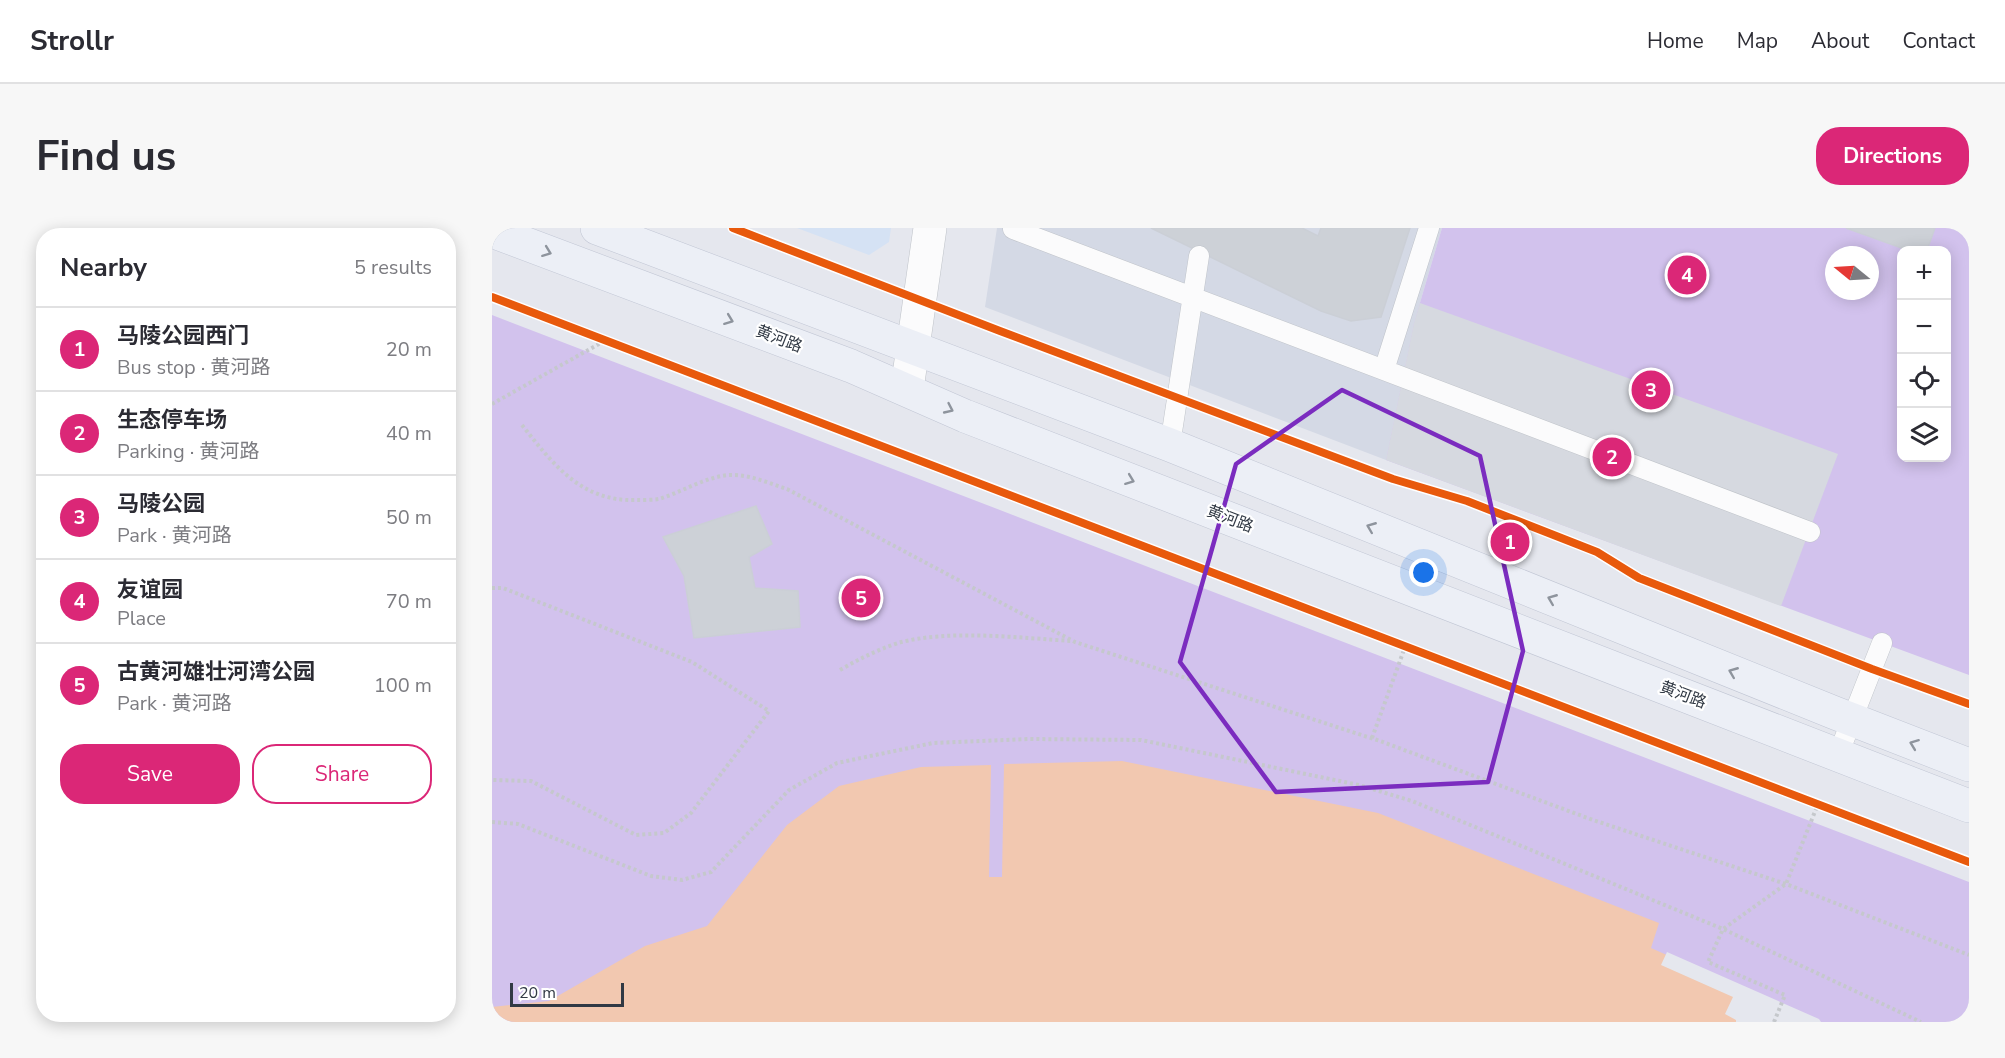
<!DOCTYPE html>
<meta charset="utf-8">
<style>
body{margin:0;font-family:"Nunito Sans","Noto Sans SC",sans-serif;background:#f7f7f7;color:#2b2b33}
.controls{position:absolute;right:18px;top:18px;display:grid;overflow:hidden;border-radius:12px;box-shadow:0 3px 15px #0003}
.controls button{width:54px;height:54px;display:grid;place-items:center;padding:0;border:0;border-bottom:2px solid #e1e1e2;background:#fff;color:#2b2b33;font:30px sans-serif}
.compass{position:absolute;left:1333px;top:18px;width:54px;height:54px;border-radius:50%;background:#fff;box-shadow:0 3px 15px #0003;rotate:288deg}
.scale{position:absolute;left:18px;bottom:15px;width:114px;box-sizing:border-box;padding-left:6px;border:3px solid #313944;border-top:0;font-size:16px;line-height:21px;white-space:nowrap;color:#313944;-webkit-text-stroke:4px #fff;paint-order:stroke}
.you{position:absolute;left:932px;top:345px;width:21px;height:21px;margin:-15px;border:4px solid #fff;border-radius:50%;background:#1a73e8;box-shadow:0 0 0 9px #1a73e833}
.badge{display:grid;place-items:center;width:39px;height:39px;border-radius:50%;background:#db2777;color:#fff;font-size:20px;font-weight:700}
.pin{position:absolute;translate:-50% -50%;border:3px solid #fff;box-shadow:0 2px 6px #0006}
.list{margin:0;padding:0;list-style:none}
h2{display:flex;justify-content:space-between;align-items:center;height:78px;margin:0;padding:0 24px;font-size:26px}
h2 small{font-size:20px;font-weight:400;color:#7c7c81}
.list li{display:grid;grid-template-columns:39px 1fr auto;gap:18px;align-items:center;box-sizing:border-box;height:84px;padding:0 24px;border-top:2px solid #e1e1e2}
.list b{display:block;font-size:22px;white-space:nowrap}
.list p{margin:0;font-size:20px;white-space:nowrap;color:#7c7c81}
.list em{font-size:20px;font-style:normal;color:#7c7c81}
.actions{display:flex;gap:12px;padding:18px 24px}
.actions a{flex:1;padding:14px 0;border:2px solid #db2777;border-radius:24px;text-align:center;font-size:21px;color:#db2777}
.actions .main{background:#db2777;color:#fff}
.icon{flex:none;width:33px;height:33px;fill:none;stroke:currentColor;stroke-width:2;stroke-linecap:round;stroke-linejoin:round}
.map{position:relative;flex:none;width:1477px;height:794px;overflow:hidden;border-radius:24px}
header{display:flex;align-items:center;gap:36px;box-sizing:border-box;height:84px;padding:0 30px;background:#fff;border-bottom:2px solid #e1e1e2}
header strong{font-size:28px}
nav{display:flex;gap:33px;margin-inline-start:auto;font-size:21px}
.intro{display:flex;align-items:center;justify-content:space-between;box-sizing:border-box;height:144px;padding:0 36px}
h1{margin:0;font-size:42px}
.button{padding:15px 27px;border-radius:24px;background:#db2777;color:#fff;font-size:21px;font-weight:700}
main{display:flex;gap:36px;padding:0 36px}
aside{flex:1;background:#fff;border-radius:24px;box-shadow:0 3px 15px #0003}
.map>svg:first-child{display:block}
.residential{fill:#d4d9e5}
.commercial{fill:#d5e2f4}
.green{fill:#d2c2ed;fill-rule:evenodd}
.parking{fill:#d6d9e0}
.water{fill:#f2c8b0}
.pier{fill:#e5e7ee}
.building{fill:#cdd1d7;stroke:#cbcfd6;stroke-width:1.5}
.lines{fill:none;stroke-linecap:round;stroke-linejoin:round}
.service-casing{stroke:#bfc3c9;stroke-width:21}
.tertiary-casing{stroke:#bfc3c9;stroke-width:34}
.secondary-casing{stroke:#c1c6d4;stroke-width:34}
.path{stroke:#c5c8cc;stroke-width:4;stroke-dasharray:3 3;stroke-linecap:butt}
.service{stroke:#fbfbfc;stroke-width:20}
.tertiary{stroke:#fbfbfc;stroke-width:33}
.secondary{stroke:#eceff6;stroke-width:33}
.cycleway-casing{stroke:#fff;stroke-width:11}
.cycleway{stroke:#e8590c;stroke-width:8}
.oneway{stroke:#8e949d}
.marked{fill:none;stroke:#7b2cbf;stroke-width:4.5;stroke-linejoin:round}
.labels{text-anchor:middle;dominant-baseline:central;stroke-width:4.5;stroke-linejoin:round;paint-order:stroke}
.street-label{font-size:16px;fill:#313944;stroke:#fff}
</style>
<header>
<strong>Strollr</strong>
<nav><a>Home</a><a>Map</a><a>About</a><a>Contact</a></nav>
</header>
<div class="intro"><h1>Find us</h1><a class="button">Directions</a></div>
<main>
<aside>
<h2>Nearby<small>5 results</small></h2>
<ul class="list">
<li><span class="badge">1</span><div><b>马陵公园西门</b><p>Bus stop · 黄河路</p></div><em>20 m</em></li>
<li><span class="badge">2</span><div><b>生态停车场</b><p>Parking · 黄河路</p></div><em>40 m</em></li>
<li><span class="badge">3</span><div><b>马陵公园</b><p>Park · 黄河路</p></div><em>50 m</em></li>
<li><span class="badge">4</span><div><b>友谊园</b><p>Place</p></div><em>70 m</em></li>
<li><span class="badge">5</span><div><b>古黄河雄壮河湾公园</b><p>Park · 黄河路</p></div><em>100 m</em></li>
</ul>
<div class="actions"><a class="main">Save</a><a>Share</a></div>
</aside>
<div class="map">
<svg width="1477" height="794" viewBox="0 0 1477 794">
<rect width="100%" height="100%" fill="#e5e7ee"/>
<path class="residential" d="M 505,0 L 950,0 L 922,95 L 894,232 L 493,79 Z"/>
<path class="commercial" d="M 305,0 L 399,0 L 397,14 L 377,27 Z"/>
<path class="green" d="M 950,0 L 1477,0 L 1477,447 L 894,232 L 922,95 ZM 1410,22 L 1454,22 L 1454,230 L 1410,230 ZM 1342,27 L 1378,27 L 1378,63 L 1342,63 Z
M 0,87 L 1477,654 L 1477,794 L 0,794 Z"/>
<path class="parking" d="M 928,75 L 1346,226 L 1289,378 L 894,232 L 922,95 Z"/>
<path class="water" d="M 630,533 L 886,585 L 1167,695 L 1159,720 L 1326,794 L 0,794 L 0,779 L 57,773 L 153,718 L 215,698 L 295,597 L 347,558 L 429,539 L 499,537 L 497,649 L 510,649 L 512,536 Z"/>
<path class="pier" d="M 1175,724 L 1327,791 L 1329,794 L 1244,794 L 1244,792 L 1233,786 L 1241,769 L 1169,737 Z"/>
<path class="building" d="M 659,0 L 810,0 L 826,8 L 829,0 L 918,0 L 889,89 L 859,93 L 829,83 Z
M 1354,0 L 1443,0 L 1435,22 L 1415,22 Z
M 264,278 L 280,316 L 257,329 L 263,360 L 306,363 L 308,399 L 202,410 L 192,348 L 171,309 Z"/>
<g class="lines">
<defs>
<path id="service" d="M 521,1 L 1318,304
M 892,142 L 937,0
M 678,217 L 707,28
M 1346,527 L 1390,415"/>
<path id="tertiary" d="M 415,161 L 438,0"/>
<path id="secondary" d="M 105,0 L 678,217 L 1343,485 L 1477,537
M 0,3 L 359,138 L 473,188 L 1477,578"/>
</defs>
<use href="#service" class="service-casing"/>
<use href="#tertiary" class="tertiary-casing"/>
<use href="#secondary" class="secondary-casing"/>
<path class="path" d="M 0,176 L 114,112
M 30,197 C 61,236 89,274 144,272 C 151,272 160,272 167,271 C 190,264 213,249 237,247 C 257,246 276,255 295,261 L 583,414 L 888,513 L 1101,592 L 1294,656 L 1477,727
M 0,360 L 11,360 L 200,434 L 277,483 L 199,585 L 172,605 L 144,607 L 39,553 L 0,552
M 348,442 C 367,431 385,422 406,415 C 456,401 528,410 580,413
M 880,510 L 913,419
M 0,594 L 26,596 L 159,648 L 190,652 L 219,644 L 297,562 L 345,535 L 441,515 L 537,511 L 649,512 L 867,557 L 920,573 L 1231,701 L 1429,794
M 1282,794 L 1293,767 L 1216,734 L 1231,701 L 1294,656 L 1326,576"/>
<use href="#service" class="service"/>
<use href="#tertiary" class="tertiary"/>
<use href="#secondary" class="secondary"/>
<defs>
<path id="cycleway" d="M 241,0 L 508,103 L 901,251 L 975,273 L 1105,324 L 1147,350 L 1380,441 L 1477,476
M 0,69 L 1477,634"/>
</defs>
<use href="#cycleway" class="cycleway-casing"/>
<use href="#cycleway" class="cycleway"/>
</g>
<defs><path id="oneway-chevron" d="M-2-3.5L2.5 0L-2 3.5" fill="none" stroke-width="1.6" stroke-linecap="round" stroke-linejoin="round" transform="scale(1.5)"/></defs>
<g class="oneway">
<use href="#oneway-chevron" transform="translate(55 24) rotate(21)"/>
<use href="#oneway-chevron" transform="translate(237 92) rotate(21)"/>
<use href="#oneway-chevron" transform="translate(457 181) rotate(25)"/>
<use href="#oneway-chevron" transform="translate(638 252) rotate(21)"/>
<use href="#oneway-chevron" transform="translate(879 299) rotate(-158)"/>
<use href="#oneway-chevron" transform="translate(1060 371) rotate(-158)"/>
<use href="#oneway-chevron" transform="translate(1241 444) rotate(-158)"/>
<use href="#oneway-chevron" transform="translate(1422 516) rotate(-159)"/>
</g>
<path class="marked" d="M 850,162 L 988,228 L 1031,423 L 996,554 L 784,564 L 688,434 L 744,236 Z"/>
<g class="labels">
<g class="street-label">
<text transform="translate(287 111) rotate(21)">黄河路</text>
<text transform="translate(738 291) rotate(21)">黄河路</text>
<text transform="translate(1191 467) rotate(21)">黄河路</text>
</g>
</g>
</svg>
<div class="controls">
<button>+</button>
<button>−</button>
<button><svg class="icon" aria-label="locate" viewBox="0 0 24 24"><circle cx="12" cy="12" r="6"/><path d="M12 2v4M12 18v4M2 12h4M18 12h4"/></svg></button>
<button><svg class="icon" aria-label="layers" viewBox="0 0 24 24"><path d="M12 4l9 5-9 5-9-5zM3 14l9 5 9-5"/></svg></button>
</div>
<svg class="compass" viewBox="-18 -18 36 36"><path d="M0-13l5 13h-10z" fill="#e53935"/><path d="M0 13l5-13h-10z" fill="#7c7c81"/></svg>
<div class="scale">20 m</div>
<div class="you"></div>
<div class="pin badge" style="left:1018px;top:314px">1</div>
<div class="pin badge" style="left:1120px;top:229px">2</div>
<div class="pin badge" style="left:1159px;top:162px">3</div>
<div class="pin badge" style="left:1195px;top:47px">4</div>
<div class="pin badge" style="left:369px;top:370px">5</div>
</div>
</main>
